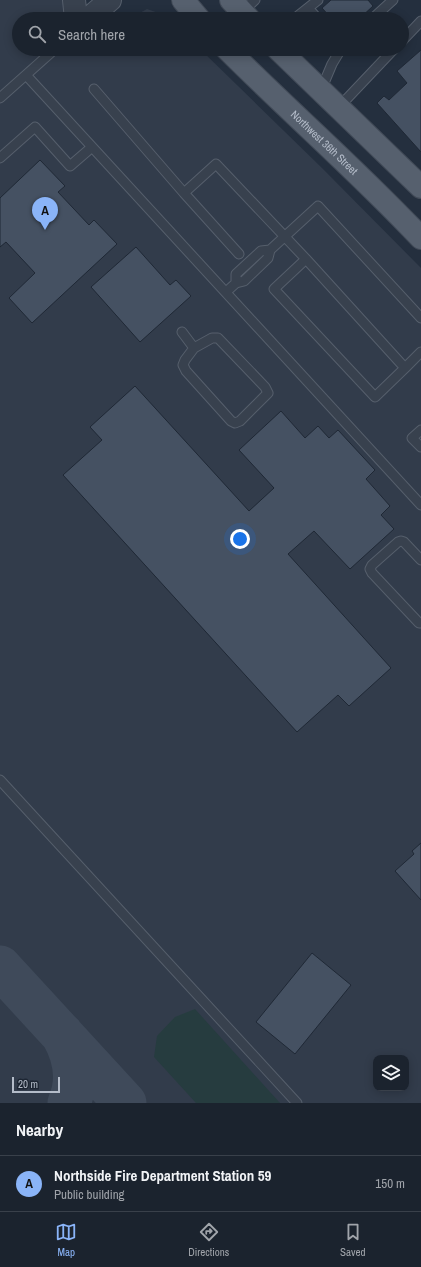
<!DOCTYPE html>
<style>
body{margin:0;font-family:"Archivo Narrow",sans-serif;background:#282f3a;color:#f1f3f6}
.controls{position:absolute;right:12px;bottom:12px;display:grid;overflow:hidden;border-radius:8px;box-shadow:0 2px 10px #0003}
.controls button{width:36px;height:36px;display:grid;place-items:center;padding:0;border:0;border-bottom:1px solid #39404a;background:#1b232e;color:#f1f3f6;font:20px sans-serif}
.scale{position:absolute;left:12px;bottom:10px;width:48px;box-sizing:border-box;padding-left:4px;border:2px solid #b4bcc9;border-top:0;font-size:11px;line-height:14px;white-space:nowrap;color:#b4bcc9;-webkit-text-stroke:3px #1d2633;paint-order:stroke}
.you{position:absolute;left:240px;top:539px;width:14px;height:14px;margin:-10px;border:3px solid #fff;border-radius:50%;background:#1a73e8;box-shadow:0 0 0 6px #1a73e833}
.badge{display:grid;place-items:center;width:26px;height:26px;border-radius:50%;background:#8ab4f8;color:#111;font-size:13px;font-weight:700}
.pin{position:absolute;translate:-50% -33px;filter:drop-shadow(0 1px 2px #0008)}
.pin::after{content:'';position:absolute;top:21px;width:14px;height:12px;background:inherit;clip-path:polygon(0 0,100% 0,50% 100%)}
.list{margin:0;padding:0;list-style:none}
h2{display:flex;justify-content:space-between;align-items:center;height:52px;margin:0;padding:0 16px;font-size:17px}
h2 small{font-size:13px;font-weight:400;color:#a0a4aa}
.list li{display:grid;grid-template-columns:26px 1fr auto;gap:12px;align-items:center;box-sizing:border-box;height:56px;padding:0 16px;border-top:1px solid #39404a}
.list b{display:block;font-size:15px;white-space:nowrap}
.list p{margin:0;font-size:13px;white-space:nowrap;color:#a0a4aa}
.list em{font-size:13px;font-style:normal;color:#a0a4aa}
.icon{flex:none;width:22px;height:22px;fill:none;stroke:currentColor;stroke-width:2;stroke-linecap:round;stroke-linejoin:round}
.map{position:relative;flex:none;width:421px;height:1103px;overflow:hidden}
.search{position:absolute;background:#1b232e;box-shadow:0 2px 10px #0003;left:12px;right:12px;top:12px;height:44px;display:flex;align-items:center;gap:10px;box-sizing:border-box;padding:0 14px;border-radius:22px;color:#a0a4aa;font-size:15px}
.sheet{height:108px;background:#1b232e}
nav{display:flex;justify-content:space-around;align-items:center;box-sizing:border-box;height:56px;border-top:1px solid #39404a;background:#1b232e;font-size:11px;color:#a0a4aa}
nav a{display:grid;justify-items:center;gap:2px}
nav .on{color:#8ab4f8}
.map>svg:first-child{display:block}
.airport{fill:#323c4b;fill-rule:evenodd}
.green{fill:#263c3f}
.lines{fill:none;stroke-linecap:round;stroke-linejoin:round}
.taxiway{stroke:#3f4a5a;stroke-width:43}
.building{fill:#455162;stroke:#1f2835}
.service-casing{stroke:#565f6c;stroke-width:11}
.tertiary-casing{stroke:#565f6c;stroke-width:24}
.primary-casing{stroke:#414a57;stroke-width:24}
.service{stroke:#38414e;stroke-width:9}
.tertiary{stroke:#38414e;stroke-width:22}
.primary{stroke:#56606e;stroke-width:22}
.labels{text-anchor:middle;dominant-baseline:central;stroke-width:3;stroke-linejoin:round;paint-order:stroke}
.street-label{font-size:11px;fill:#b4bcc9;stroke:#1d2633}
</style>
<div class="map">
<svg width="421" height="1103" viewBox="0 0 421 1103">
<rect width="100%" height="100%" fill="#242f3e"/>
<path class="airport" d="M 0,0 L 67,0 L 83,19 L 19,19 L 19,49 L 200,49 L 322,168 L 421,268 L 421,1103 L 0,1103 ZM 376,1058 L 406,1058 L 406,1088 L 376,1088 Z
M 147,9 L 170,17 L 172,19 L 129,19 Z"/>
<path class="green" d="M 195,1009 L 280,1103 L 196,1103 L 154,1057 L 157,1036 L 175,1017 Z"/>
<g class="lines">
<path class="taxiway" d="M 0,967 L 125,1103
M 62,1034 C 74,1055 79,1080 69,1103"/>
</g>
<path class="building" d="M 331,0 L 368,0 L 373,6 L 359,19 L 332,19 L 322,8 Z
M 421,50 L 421,152 L 377,103 L 384,96 L 389,100 L 407,83 L 397,71 Z
M 40,160 L 65,186 L 58,192 L 89,225 L 94,220 L 117,244 L 32,323 L 9,298 L 35,273 L 6,242 L 0,247 L 0,198 Z
M 136,247 L 170,285 L 176,280 L 191,296 L 140,342 L 91,287 Z
M 135,386 L 249,511 L 274,488 L 239,450 L 281,411 L 305,438 L 318,426 L 329,438 L 338,430 L 375,470 L 366,479 L 390,506 L 381,515 L 394,529 L 350,569 L 314,531 L 288,554 L 391,668 L 349,706 L 338,695 L 297,732 L 63,475 L 102,440 L 90,427 Z
M 421,843 L 421,900 L 395,871 L 414,854 L 412,851 Z
M 312,953 L 351,985 L 295,1054 L 256,1022 Z"/>
<g class="lines">
<defs>
<path id="service" d="M 308,8 L 318,19
M 242,12 L 255,0
M 294,19 L 318,0
M 372,19 L 393,0
M 402,41 L 421,21
M 26,75 L 421,505
M 94,89 L 184,193 L 216,164 L 306,259 L 274,289 L 375,397 L 405,368 L 306,259
M 321,90 L 332,64 L 341,49
M 0,98 L 55,49
M 339,107 L 394,49
M 0,158 L 35,127 L 70,166 L 92,147
M 184,193 L 239,254
M 236,283 L 236,274 L 261,251 L 270,250
M 226,292 L 236,283 L 244,281 L 268,258 L 270,250 L 318,206 L 421,318
M 182,332 L 194,348 L 185,360 L 183,365 L 186,371 L 231,421 L 235,423 L 240,421 L 268,393 L 265,387 L 218,338 L 212,338 L 194,348
M 405,368 L 421,352
M 421,430 L 412,438 L 421,447
M 421,560 L 404,542 L 401,541 L 398,542 L 372,565 L 370,569 L 372,573 L 419,623 L 421,623
M 0,780 L 297,1103"/>
<path id="tertiary" d="M 74,0 L 76,19
M 88,19 L 110,0"/>
<g id="primary">
<path d="M 183,0 L 199,19"/>
<path d="M 231,0 L 249,19"/>
<path id="s1" d="M 227,49 C 291,113 359,172 421,238"/>
<path d="M 278,49 L 421,187"/>
</g>
</defs>
<use href="#service" class="service-casing"/>
<use href="#tertiary" class="tertiary-casing"/>
<use href="#primary" class="primary-casing"/>
<use href="#service" class="service"/>
<use href="#tertiary" class="tertiary"/>
<use href="#primary" class="primary"/>
</g>
<g class="labels">
<g class="street-label">
<text stroke="none"><textPath href="#s1" startOffset="135">Northwest 36th Street</textPath></text>
</g>
</g>
</svg>
<div class="controls">
<button><svg class="icon" aria-label="layers" viewBox="0 0 24 24"><path d="M12 4l9 5-9 5-9-5zM3 14l9 5 9-5"/></svg></button>
</div>
<div class="scale">20 m</div>
<div class="you"></div>
<div class="pin badge" style="left:45px;top:230px">A</div>
<div class="search"><svg class="icon" aria-label="search" viewBox="0 0 24 24"><circle cx="10" cy="10" r="6"/><path d="M15 15l6 6"/></svg>Search here</div>
</div>
<section class="sheet">
<h2>Nearby<small></small></h2>
<ul class="list">
<li><span class="badge">A</span><div><b>Northside Fire Department Station 59</b><p>Public building</p></div><em>150 m</em></li>
</ul>
</section>
<nav>
<a class="on"><svg class="icon" aria-label="map" viewBox="0 0 24 24"><path d="M3 6l6-2 6 2 6-2v14l-6 2-6-2-6 2zM9 4v14M15 6v14"/></svg>Map</a>
<a><svg class="icon" aria-label="directions" viewBox="0 0 24 24"><path d="M12 3l9 9-9 9-9-9zM9 14v-3h6M13 9l2 2-2 2"/></svg>Directions</a>
<a><svg class="icon" aria-label="saved" viewBox="0 0 24 24"><path d="M7 4h10v16l-5-4-5 4z"/></svg>Saved</a>
</nav>
